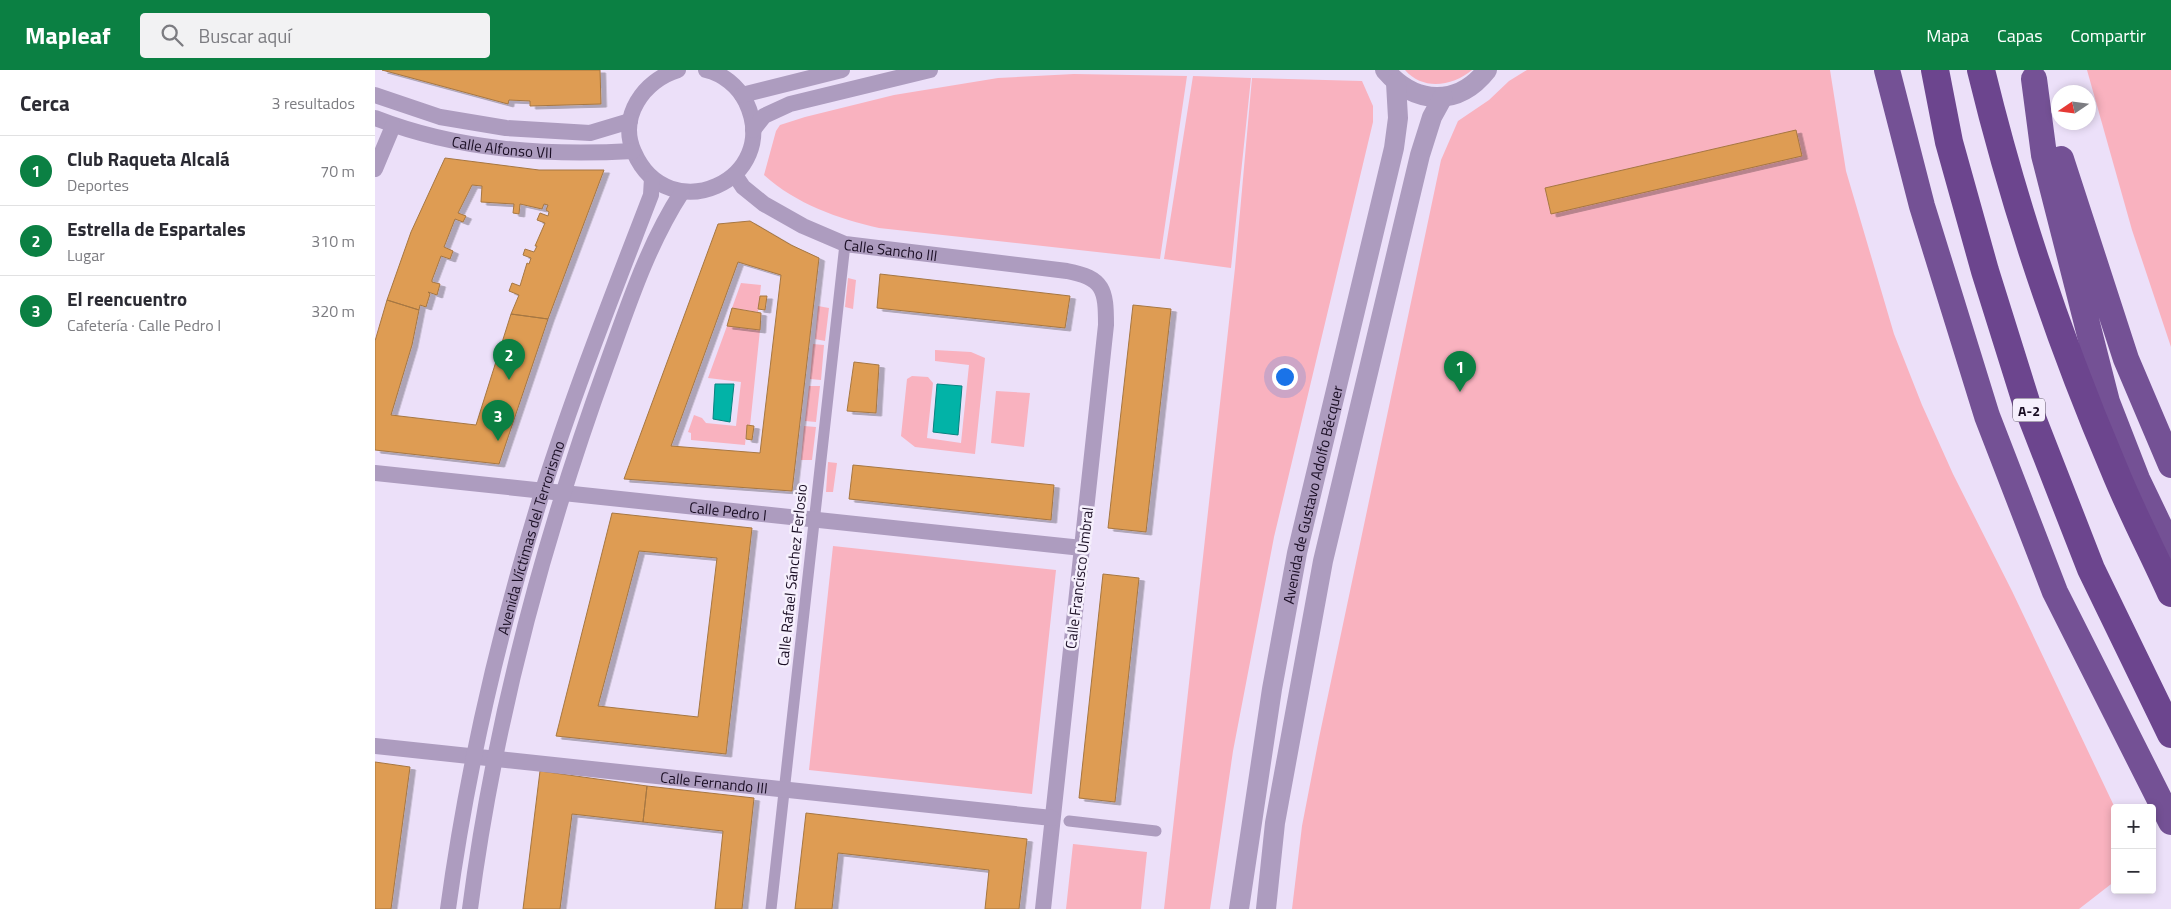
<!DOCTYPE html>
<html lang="es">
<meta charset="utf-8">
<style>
body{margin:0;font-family:"Titillium Web",sans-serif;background:#f2f2f3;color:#2b2b33}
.controls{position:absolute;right:15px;bottom:15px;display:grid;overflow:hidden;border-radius:5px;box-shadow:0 2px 8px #0003}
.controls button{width:45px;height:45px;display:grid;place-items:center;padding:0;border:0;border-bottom:1px solid #e1e1e2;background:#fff;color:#2b2b33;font:25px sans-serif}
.compass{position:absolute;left:1676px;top:15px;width:45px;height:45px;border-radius:50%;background:#fff;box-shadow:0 2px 8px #0003;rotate:257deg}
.you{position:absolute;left:909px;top:306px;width:18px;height:18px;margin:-12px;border:4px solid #fff;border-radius:50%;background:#1a73e8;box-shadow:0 0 0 8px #1a73e833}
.badge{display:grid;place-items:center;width:32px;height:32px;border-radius:50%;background:#0b8043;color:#fff;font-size:16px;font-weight:700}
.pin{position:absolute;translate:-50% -41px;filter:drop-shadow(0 1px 2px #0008)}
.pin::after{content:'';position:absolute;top:26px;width:18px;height:15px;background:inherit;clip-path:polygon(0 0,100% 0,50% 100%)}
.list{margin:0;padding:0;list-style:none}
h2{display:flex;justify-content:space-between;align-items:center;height:65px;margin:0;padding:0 20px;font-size:21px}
h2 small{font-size:16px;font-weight:400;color:#7c7c81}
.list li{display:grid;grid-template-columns:32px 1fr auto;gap:15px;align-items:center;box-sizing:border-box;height:70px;padding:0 20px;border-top:1px solid #e1e1e2}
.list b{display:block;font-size:19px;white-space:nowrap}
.list p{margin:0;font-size:16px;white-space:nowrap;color:#7c7c81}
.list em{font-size:16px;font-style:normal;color:#7c7c81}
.icon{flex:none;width:28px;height:28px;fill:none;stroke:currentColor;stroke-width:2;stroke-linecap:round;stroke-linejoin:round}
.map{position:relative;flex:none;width:1796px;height:839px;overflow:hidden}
header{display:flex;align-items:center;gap:30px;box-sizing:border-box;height:70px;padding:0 25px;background:#0b8043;color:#fff}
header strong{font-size:24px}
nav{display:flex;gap:28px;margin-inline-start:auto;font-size:18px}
.search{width:350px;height:45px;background:#f2f2f3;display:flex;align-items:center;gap:12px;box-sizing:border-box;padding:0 18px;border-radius:5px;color:#7c7c81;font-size:19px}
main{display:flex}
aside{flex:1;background:#fff}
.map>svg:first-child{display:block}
.green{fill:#f9b2bf}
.water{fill:#02b3a7;stroke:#098280}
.building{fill:#de9c52;stroke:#a67743;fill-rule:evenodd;filter:url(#shadow)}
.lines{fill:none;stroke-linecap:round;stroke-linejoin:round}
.pedestrian{stroke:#ad9cbf;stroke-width:11}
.minor{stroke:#ad9cbf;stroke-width:16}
.tertiary{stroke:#ad9cbf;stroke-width:20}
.trunk{stroke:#745195;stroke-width:26}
.motorway{stroke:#6c458e;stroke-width:28}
.labels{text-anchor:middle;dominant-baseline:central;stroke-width:5;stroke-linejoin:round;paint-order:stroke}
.shield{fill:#f6f0fd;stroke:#5c5265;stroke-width:1}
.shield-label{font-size:14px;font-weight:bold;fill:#1a0e24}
.street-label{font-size:15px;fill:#1a0e24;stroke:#f6f0fd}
</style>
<header>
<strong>Mapleaf</strong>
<div class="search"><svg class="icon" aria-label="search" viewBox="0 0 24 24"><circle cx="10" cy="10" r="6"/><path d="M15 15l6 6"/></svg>Buscar aquí</div>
<nav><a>Mapa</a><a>Capas</a><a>Compartir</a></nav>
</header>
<main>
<aside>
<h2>Cerca<small>3 resultados</small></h2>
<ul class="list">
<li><span class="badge">1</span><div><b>Club Raqueta Alcalá</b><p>Deportes</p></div><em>70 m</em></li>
<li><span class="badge">2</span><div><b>Estrella de Espartales</b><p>Lugar</p></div><em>310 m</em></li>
<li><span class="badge">3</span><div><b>El reencuentro</b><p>Cafetería · Calle Pedro I</p></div><em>320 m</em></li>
</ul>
</aside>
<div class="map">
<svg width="1796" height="839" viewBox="0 0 1796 839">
<defs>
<filter id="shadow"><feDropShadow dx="5.5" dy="3" stdDeviation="0" flood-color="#0004"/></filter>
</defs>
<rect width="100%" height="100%" fill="#ece0f9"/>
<path class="green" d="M 1030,0 L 1097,0 C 1078,16 1048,21 1030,0 Z
M 1152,0 L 1455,0 L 1471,101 L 1519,264 L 1547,335 L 1578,404 L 1637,521 L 1740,738 L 1740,811 L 1704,839 L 917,839 L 927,756 L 944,668 L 1066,90 L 1083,51 L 1114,30 L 1134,11 Z
M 1712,0 L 1796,0 L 1796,277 L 1757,160 Z
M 699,4 L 812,6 L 785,189 L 504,158 C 464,149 421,134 389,105 L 401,61 L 405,55 L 430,47 L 519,25 L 623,8 Z
M 818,6 L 876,8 L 856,198 L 789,189 Z
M 877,8 L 987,11 L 998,36 L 998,52 L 899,467 L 858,681 L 835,839 L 789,839 L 860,198 Z
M 473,208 L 481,210 L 478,239 L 470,237 Z
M 366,213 L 386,215 L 383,242 L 357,238 Z
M 443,236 L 454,238 L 450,271 L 440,269 Z
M 352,256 L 385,260 L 375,356 L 372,356 L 370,375 L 316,370 L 316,363 L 313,362 L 319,345 L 327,348 L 331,353 L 361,356 L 366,312 L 333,308 Z
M 438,274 L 449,275 L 446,310 L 435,309 Z
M 560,280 L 596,282 L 610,288 L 600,384 L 540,377 L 526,366 L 532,309 L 537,306 L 553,307 L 558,313 L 552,368 L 586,373 L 594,295 L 560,291 Z
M 434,316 L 445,316 L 441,352 L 430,351 Z
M 621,321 L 655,323 L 649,377 L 616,373 Z
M 429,356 L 441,357 L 437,390 L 426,390 Z
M 453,392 L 462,393 L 458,422 L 451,422 Z
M 458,476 L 681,500 L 657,724 L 434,700 Z
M 698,774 L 772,782 L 766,839 L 691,839 Z"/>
<path class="water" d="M 340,314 L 359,314 L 355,352 L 338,349 Z
M 562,314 L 587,316 L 583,365 L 558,362 Z"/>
<path class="building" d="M 7,0 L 225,0 L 226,34 L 155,36 L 155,31 L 134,30 L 133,34 Z
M 1421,60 L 1427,86 L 1176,144 L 1170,118 Z
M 70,88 L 164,100 L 229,100 L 173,249 L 136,244 L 144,225 L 134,221 L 137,213 L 145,216 L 152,193 L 154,194 L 156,188 L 148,185 L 150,179 L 159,182 L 162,176 L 160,176 L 170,153 L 162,150 L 165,143 L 173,146 L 174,142 L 171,140 L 173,135 L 169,134 L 167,139 L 145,134 L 144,144 L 138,143 L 139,134 L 106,132 L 107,116 L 97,115 L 83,143 L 91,146 L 88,152 L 80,149 L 69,177 L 78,181 L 75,189 L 66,186 L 57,210 L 57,212 L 65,214 L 62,225 L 53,222 L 55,224 L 51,237 L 45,235 L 44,240 L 12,230 L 36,162 Z
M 375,151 L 416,175 L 444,188 L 417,421 L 249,409 L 343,154 ZM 363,192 L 406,205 L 385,383 L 296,376 Z
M 505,204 L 695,226 L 690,258 L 502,238 Z
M 385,226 L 392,226 L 390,240 L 383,239 Z
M 12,230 L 44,240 L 37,275 L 16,345 L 101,355 L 136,244 L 173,249 L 124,394 L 0,380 L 0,271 Z
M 758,235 L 796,239 L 771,462 L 733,458 Z
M 357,238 L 386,243 L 385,260 L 352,256 Z
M 479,292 L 504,295 L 501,343 L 472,341 Z
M 372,355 L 379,356 L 377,370 L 371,369 Z
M 478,395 L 679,415 L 676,450 L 474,429 Z
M 237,443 L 377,458 L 351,684 L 181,666 ZM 264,481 L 342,488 L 323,647 L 223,636 Z
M 728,504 L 764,508 L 740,732 L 704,728 Z
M 0,692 L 35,697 L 16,839 L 0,839 Z
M 165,701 L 272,716 L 268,752 L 197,744 L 185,839 L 148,839 Z
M 272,716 L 379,728 L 367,839 L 340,839 L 348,761 L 268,752 Z
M 431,743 L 652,769 L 644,839 L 610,839 L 614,800 L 463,783 L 457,839 L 420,839 Z"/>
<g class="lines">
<path class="pedestrian" d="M 694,751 L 781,761
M 396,839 L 470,174"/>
<g class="minor">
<path d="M 303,0 C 269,10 243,47 259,82 C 293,161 408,110 371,32 C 363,16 348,4 331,0"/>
<path d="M 0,25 L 65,47 L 131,58 L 215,63 L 255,51"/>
<path d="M 367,25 L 467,0"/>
<path id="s1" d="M 0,48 C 82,80 170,86 258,81"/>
<path d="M 378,60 L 389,46 L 415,34 L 555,0"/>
<path d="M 0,99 L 18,56"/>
<path id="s2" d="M 360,105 L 368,117 L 389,134 L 428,156 L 470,174 L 692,201 C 729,208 731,220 731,255 L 668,839"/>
<path id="s3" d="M 0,403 L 707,478"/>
<path id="s4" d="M 0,676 L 677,748"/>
<path id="s5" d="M 73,839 C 92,699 125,558 167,423 C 199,322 238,224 276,125 L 277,108"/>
<path d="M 95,839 C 119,654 168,470 232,294 C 253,236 273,174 307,122"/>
</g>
<g class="tertiary">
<path d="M 1010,0 C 1040,35 1083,37 1112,0"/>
<path id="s6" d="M 864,839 L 897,619 L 922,483 L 1019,78 L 1023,48 L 1021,13"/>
<path d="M 891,839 L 900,753 L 948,491 L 1045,85 L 1057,47 L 1068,27"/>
</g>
<path class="trunk" d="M 1512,0 L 1547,136 L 1612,346 L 1680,522 L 1796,752
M 1659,9 L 1669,85 L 1732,332 L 1762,409 L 1796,480
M 1686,89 L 1751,289 L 1796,395"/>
<path class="motorway" d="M 1560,0 L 1574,72 L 1610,201 L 1652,335 L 1716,499 L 1796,664
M 1606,0 C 1639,136 1684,270 1739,399 C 1756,441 1777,481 1796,523"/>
</g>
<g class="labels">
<rect class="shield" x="1638" y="328.5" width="32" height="23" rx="4"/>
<g class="shield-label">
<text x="1654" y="340">A-2</text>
</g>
<g class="street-label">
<text stroke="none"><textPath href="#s1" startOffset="131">Calle Alfonso VII</textPath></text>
<text stroke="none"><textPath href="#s2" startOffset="178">Calle Sancho III</textPath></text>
<text stroke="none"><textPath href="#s6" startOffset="421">Avenida de Gustavo Adolfo Bécquer</textPath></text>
<text stroke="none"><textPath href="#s3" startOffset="355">Calle Pedro I</textPath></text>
<text stroke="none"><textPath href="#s5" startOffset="381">Avenida Víctimas del Terrorismo</textPath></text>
<text transform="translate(417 505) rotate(-84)">Calle Rafael Sánchez Ferlosio</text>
<text transform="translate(704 508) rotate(-83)">Calle Francisco Umbral</text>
<text stroke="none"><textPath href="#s4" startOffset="341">Calle Fernando III</textPath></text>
</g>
</g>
</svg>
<div class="controls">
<button>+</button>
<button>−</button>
</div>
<svg class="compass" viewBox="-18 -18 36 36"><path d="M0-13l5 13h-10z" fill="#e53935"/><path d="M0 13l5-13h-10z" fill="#7c7c81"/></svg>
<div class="you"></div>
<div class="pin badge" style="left:1085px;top:322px">1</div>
<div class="pin badge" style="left:134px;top:310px">2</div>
<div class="pin badge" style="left:123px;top:371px">3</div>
</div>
</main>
